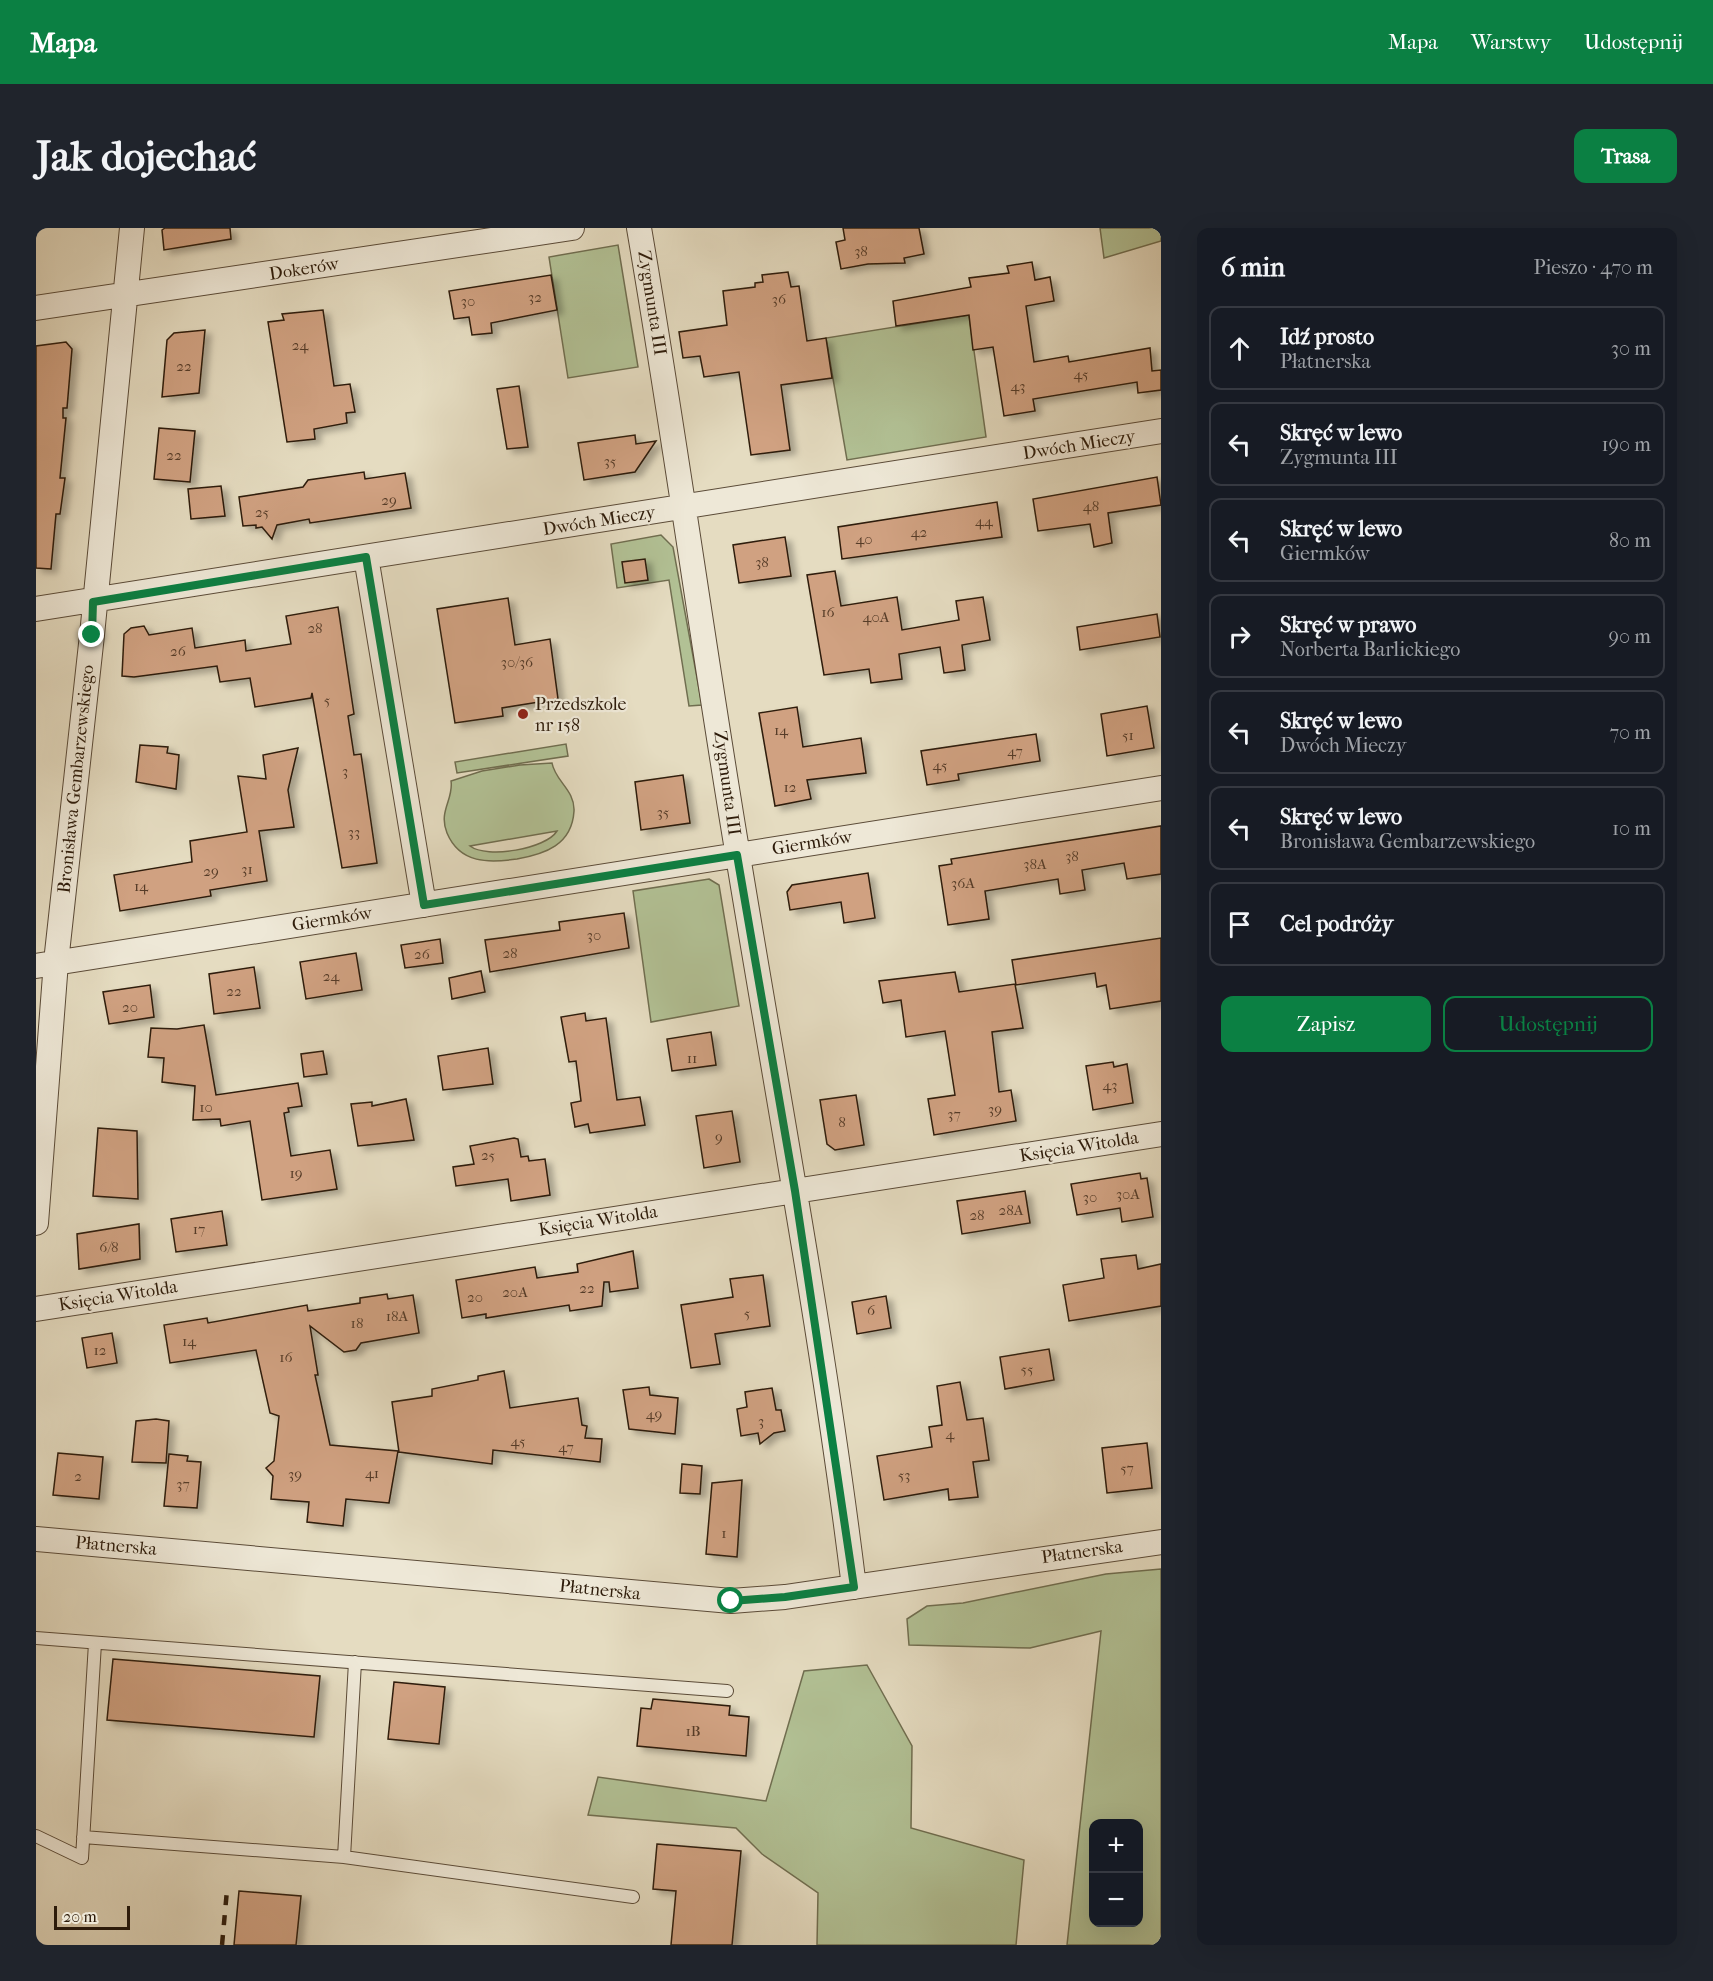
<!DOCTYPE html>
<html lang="pl">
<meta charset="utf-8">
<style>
body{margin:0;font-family:"IM FELL French Canon",serif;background:#20242c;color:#f1f3f6}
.controls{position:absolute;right:18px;bottom:18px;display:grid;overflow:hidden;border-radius:12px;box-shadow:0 6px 24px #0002}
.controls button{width:54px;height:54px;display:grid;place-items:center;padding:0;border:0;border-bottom:2px solid #363941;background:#171b24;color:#f1f3f6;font:30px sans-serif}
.scale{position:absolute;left:18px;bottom:15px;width:76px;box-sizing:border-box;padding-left:6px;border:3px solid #2d1b0a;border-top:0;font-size:16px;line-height:21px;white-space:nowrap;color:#2d1b0a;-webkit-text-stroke:4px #eee8d7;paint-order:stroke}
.stop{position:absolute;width:18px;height:18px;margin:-14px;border:4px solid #0b8043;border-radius:50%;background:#fff}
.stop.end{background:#0b8043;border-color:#fff;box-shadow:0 2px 6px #0008}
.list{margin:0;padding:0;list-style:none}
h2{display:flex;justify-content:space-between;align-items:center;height:78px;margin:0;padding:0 24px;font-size:26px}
h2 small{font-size:20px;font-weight:400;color:#9ea1a6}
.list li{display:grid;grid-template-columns:39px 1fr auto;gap:18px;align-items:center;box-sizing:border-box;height:84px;margin:0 12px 12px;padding:0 12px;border:2px solid #363941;border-radius:12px}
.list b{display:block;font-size:22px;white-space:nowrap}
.list p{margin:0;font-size:20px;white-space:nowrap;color:#9ea1a6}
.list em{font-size:20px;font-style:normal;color:#9ea1a6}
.actions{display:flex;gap:12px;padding:18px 24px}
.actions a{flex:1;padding:14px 0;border:2px solid #0b8043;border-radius:12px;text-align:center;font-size:21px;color:#0b8043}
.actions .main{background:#0b8043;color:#fff}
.icon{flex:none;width:33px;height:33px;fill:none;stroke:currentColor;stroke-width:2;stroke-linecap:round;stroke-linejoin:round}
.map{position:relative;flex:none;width:1125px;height:1717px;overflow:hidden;border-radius:12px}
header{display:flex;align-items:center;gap:36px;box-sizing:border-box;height:84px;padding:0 30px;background:#0b8043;color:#fff}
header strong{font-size:28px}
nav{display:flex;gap:33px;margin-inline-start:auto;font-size:21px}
.intro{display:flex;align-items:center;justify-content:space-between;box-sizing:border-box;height:144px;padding:0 36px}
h1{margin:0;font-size:42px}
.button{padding:15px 27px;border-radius:12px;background:#0b8043;color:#fff;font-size:21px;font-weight:700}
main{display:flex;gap:36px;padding:0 36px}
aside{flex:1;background:#171b24;border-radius:12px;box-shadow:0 6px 24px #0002}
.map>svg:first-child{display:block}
.green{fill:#b2c195;stroke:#706e50;stroke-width:1.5;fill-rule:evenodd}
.building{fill:#d0a181;stroke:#2d1b0a;stroke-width:1.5;filter:url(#shadow)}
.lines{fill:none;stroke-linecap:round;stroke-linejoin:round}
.service-casing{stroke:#5b4b38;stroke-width:14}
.minor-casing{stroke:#5b4b38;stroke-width:26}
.service{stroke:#eee8d7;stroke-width:12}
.minor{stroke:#eee8d7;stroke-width:24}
.rail{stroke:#2d1b0a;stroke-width:4.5;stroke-dasharray:10 10;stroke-linecap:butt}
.route{stroke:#0b8043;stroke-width:8}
.poi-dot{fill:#8f2418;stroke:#eee8d7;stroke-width:2}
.labels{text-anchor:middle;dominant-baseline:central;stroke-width:4.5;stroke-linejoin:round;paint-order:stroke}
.number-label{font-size:15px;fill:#563c28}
.street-label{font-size:18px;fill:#2d1b0a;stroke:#eee8d7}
.poi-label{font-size:18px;fill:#2d1b0a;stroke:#eee8d7;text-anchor:start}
</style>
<header>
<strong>Mapa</strong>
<nav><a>Mapa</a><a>Warstwy</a><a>Udostępnij</a></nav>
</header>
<div class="intro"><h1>Jak dojechać</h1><a class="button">Trasa</a></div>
<main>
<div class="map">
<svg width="1125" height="1717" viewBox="0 0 1125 1717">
<defs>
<filter id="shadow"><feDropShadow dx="6" dy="4" stdDeviation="3" flood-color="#0004"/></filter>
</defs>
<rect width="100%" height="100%" fill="#e5dcc1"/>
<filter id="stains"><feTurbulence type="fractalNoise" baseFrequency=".00333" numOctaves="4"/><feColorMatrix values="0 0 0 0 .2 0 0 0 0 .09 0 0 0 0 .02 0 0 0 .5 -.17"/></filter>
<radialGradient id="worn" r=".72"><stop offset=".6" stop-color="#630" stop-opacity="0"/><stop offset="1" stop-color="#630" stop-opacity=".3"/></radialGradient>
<path class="green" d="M 1064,0 L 1125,0 L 1125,13 L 1068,30 Z
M 582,17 L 602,139 L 532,150 L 513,29 Z
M 933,87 L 950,209 L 811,232 L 790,110 Z
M 625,307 L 637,319 L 666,477 L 653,478 L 633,352 L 581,360 L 575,316 Z
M 530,516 L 532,528 L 421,545 L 419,534 Z
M 516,535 C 519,553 539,562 538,583 C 536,617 509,626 481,631 C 453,635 424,636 411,605 C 402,583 418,571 415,553 L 446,543 L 484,537 ZM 521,603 C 510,621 451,631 434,618 Z
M 673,651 L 683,657 L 703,778 L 615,794 L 597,663 Z
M 1125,1341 L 1125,1717 L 1031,1717 L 1065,1403 L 994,1420 L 873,1417 L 871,1391 L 891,1378 L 927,1375 L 1070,1346 ZM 1058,1596 L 1102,1596 L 1102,1694 L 1058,1694 Z
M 831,1437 L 876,1518 L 875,1600 L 988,1632 L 980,1717 L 781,1717 L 782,1665 L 726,1626 L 700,1600 L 552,1587 L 562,1549 L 730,1573 L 768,1443 Z"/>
<path class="building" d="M 129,0 L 194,0 L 195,11 L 128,22 L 126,2 Z
M 807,0 L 883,0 L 888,26 L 868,30 L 869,35 L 832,36 L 805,41 L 800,14 L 809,12 Z
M 996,34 L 999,52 L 1014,49 L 1018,73 L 990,78 L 998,134 L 1032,128 L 1033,134 L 1114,120 L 1116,143 L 1125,142 L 1125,162 L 1102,165 L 1101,154 L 997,171 L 999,183 L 968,188 L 957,119 L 937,122 L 933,87 L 860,98 L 857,73 L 935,59 L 933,50 L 973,45 L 971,38 Z
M 752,44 L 755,59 L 763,58 L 771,113 L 790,110 L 796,150 L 745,157 L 754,222 L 715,227 L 703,144 L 668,149 L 664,128 L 647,130 L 643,104 L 691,97 L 687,63 L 719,59 L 719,55 L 727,54 L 726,47 Z
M 515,47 L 521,82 L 455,95 L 456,105 L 436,107 L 433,89 L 418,91 L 413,63 Z
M 287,82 L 298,158 L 314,156 L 319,184 L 310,185 L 311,195 L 278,201 L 279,211 L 251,214 L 232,94 L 248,92 L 246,86 Z
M 169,102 L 163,165 L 126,169 L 131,112 L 138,105 Z
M 30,114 L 36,121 L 31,180 L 27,180 L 27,190 L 30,190 L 24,250 L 29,250 L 24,286 L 20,286 L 15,341 L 0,340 L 0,118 Z
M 483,158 L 492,219 L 471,221 L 461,161 Z
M 123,200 L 159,203 L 154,254 L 118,251 Z
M 599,207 L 600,216 L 620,213 L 599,244 L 548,252 L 542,215 Z
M 328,244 L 329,251 L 369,245 L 375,280 L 274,295 L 273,291 L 241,297 L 236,311 L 226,299 L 220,300 L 220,297 L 207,298 L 203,269 L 267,259 L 272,252 Z
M 1121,249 L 1125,277 L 1072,285 L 1076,315 L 1058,319 L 1054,296 L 1002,303 L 997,271 Z
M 185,258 L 189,288 L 155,291 L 152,261 Z
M 961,274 L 966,309 L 806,331 L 802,299 Z
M 749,309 L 755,348 L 703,355 L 697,317 Z
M 609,331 L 612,352 L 589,355 L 586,334 Z
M 799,343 L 805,378 L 861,369 L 866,402 L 923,392 L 920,373 L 947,369 L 954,412 L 926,417 L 929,442 L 908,445 L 904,419 L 863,426 L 866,451 L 835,455 L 833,441 L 788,447 L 771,347 Z
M 472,370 L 479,417 L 514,411 L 522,471 L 466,480 L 467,488 L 419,495 L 401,381 Z
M 302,379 L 318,486 L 312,488 L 318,527 L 325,526 L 341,635 L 306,640 L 276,465 L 275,470 L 219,479 L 214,450 L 184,454 L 181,438 L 98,449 L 86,448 L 88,406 L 95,400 L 108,398 L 113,407 L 156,400 L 159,420 L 209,412 L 210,423 L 255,416 L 250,388 Z
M 1121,386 L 1124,409 L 1044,422 L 1041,399 Z
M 1111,478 L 1118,520 L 1071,528 L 1065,486 Z
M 761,479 L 767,519 L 825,510 L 830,545 L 771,552 L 775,571 L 739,578 L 723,485 Z
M 1000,506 L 1004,533 L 922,546 L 923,552 L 891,557 L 885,523 Z
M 104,517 L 132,519 L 131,525 L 143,527 L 140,561 L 100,554 Z
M 262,520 L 252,562 L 258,599 L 223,603 L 231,653 L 174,662 L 175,668 L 84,683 L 78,647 L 156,634 L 154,613 L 211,604 L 202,548 L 230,551 L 227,527 Z
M 647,547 L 654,595 L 605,602 L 599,554 Z
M 1125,598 L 1125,646 L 1091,651 L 1088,635 L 1046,642 L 1049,662 L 1024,666 L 1022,651 L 949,663 L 953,691 L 912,697 L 903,638 L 916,636 L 915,631 Z
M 832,645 L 839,690 L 808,695 L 805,674 L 754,682 L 751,664 L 756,657 Z
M 588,685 L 593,720 L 454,744 L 449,712 L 524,702 L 523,694 Z
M 1125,710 L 1125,773 L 1074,781 L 1070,757 L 1061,759 L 1059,745 L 980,757 L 976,732 Z
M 404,711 L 407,735 L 369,740 L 365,717 Z
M 320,725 L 326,762 L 270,771 L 264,734 Z
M 218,739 L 224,780 L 178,786 L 173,746 Z
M 445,743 L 449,764 L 416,771 L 413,750 Z
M 919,744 L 923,764 L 979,756 L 987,800 L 956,804 L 963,864 L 975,862 L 980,893 L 898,907 L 892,871 L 919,867 L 909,803 L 870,809 L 865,772 L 847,775 L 843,753 Z
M 114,757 L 118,789 L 73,796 L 67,764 Z
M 549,785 L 550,793 L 570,790 L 581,872 L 604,869 L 609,897 L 554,905 L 552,896 L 539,899 L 535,875 L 545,873 L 540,833 L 533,834 L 525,789 Z
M 168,797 L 180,867 L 262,855 L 266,878 L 252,880 L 253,884 L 248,885 L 255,928 L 294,922 L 301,961 L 226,972 L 214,893 L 185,898 L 184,891 L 157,892 L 159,858 L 126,854 L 128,830 L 112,829 L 115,800 L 141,801 Z
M 675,804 L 680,837 L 636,843 L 631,811 Z
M 452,820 L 457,856 L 407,862 L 402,828 Z
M 287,823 L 291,846 L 268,849 L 265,826 Z
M 1077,834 L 1078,839 L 1091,836 L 1097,875 L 1057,882 L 1050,838 Z
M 820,867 L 828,917 L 799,922 L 791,916 L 784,872 Z
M 370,871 L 378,912 L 322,918 L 315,876 L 336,874 L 336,878 Z
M 696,883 L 704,934 L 668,940 L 660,888 Z
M 62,900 L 101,903 L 102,971 L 57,968 Z
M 478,910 L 482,911 L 485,929 L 492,928 L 493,933 L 509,931 L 514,967 L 475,973 L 472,951 L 420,958 L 417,939 L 438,936 L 434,918 Z
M 1104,945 L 1105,951 L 1111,950 L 1117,989 L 1086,994 L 1084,980 L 1041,987 L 1035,956 Z
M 989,963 L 994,995 L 926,1006 L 921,973 Z
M 186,983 L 191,1017 L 140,1024 L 135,991 Z
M 103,996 L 104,1031 L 43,1041 L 41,1006 Z
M 597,1023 L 602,1060 L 574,1064 L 573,1054 L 568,1054 L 566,1078 L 534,1083 L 533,1077 L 450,1090 L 450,1086 L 426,1090 L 420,1052 L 499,1039 L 501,1050 L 542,1044 L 541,1036 Z
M 1100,1027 L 1102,1041 L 1125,1036 L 1125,1078 L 1033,1093 L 1027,1057 L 1068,1050 L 1065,1031 Z
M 727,1047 L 734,1098 L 679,1106 L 684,1136 L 655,1140 L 645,1077 L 697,1069 L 694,1051 Z
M 351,1066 L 352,1071 L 377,1067 L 383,1105 L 325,1115 L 320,1122 L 308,1124 L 274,1098 L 282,1147 L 279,1147 L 294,1217 L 362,1223 L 353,1275 L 310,1271 L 307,1298 L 271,1294 L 273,1274 L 235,1271 L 237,1248 L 230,1240 L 238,1233 L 243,1188 L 234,1185 L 220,1122 L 134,1135 L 128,1097 L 171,1090 L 172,1095 L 271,1077 L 272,1083 L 324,1075 L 324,1070 Z
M 850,1068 L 855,1100 L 821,1106 L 816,1074 Z
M 76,1105 L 81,1135 L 51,1140 L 46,1110 Z
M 1013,1121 L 1018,1152 L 969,1161 L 964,1129 Z
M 468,1143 L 474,1180 L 542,1170 L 546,1197 L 551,1198 L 549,1210 L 566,1211 L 564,1234 L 457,1222 L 456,1236 L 363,1224 L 356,1174 L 396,1168 L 396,1161 L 442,1152 L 442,1148 Z
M 924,1154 L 931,1192 L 947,1190 L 953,1232 L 937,1234 L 942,1269 L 913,1272 L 912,1261 L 848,1272 L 841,1228 L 896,1219 L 893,1199 L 906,1197 L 901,1158 Z
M 613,1159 L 614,1167 L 642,1170 L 639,1206 L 593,1201 L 587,1162 Z
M 736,1160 L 740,1182 L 745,1182 L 749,1203 L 738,1205 L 724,1216 L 722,1205 L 705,1208 L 701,1181 L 711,1179 L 709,1164 Z
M 120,1191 L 133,1193 L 130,1235 L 96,1234 L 100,1193 Z
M 1111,1215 L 1116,1260 L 1071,1265 L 1066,1220 Z
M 22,1225 L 67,1229 L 63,1271 L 17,1267 Z
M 133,1226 L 152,1228 L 151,1233 L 165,1234 L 161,1280 L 128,1278 Z
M 646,1236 L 666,1238 L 664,1266 L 644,1265 Z
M 706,1252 L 701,1329 L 670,1326 L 676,1255 Z
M 77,1431 L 284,1448 L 278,1509 L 71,1492 Z
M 358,1454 L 409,1459 L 403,1516 L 352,1511 Z
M 617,1471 L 694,1478 L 693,1487 L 713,1489 L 710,1528 L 601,1518 L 605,1480 L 615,1481 Z
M 621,1616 L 705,1623 L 696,1717 L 635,1717 L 640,1663 L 617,1661 Z
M 203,1663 L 265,1668 L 260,1717 L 198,1717 Z"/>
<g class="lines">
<defs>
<path id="service" d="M 0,1410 L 691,1463
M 0,1608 L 46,1630 L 59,1415
M 47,1609 L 308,1629 L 319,1434
M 308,1629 L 597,1669"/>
<path id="minor" d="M 603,0 C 639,209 667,419 702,628 C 742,872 788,1114 818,1359
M 0,80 L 536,0
M 330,329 L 388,677
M 0,381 L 1125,203
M 0,738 L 1125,560
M 0,995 L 20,734 L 56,407 L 96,0
M 0,1081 L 1125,906
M 0,1311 L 695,1373 L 749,1369 L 1125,1314"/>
</defs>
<use href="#service" class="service-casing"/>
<use href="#minor" class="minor-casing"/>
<use href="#service" class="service"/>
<use href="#minor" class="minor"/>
<path class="rail" d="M 186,1717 L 191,1662"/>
</g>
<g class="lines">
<path class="route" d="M 56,407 L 57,374 L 330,329 L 388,677 L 701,627 L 759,963 L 818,1359 L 749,1369 L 695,1373"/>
</g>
<circle class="poi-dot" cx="487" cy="486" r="6"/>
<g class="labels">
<g class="number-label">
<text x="825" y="23">38</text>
<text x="499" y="69">32</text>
<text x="743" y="71">36</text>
<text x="432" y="73">30</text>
<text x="264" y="117">24</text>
<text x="148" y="138">22</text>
<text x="1045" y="146">45</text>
<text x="982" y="158">43</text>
<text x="138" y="227">22</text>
<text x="574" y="233">35</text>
<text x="353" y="272">29</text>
<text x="1055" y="278">48</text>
<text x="226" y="284">25</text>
<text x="948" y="293">44</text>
<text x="883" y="304">42</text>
<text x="828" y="311">40</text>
<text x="726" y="334">38</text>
<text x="792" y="384">16</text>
<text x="840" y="389">40A</text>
<text x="279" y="400">28</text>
<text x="142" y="423">26</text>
<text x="481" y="434">30/36</text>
<text x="291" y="472">5</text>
<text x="745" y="502">14</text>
<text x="1092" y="507">51</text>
<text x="979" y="523">47</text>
<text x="904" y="537">45</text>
<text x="309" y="543">3</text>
<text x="754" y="559">12</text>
<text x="627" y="584">35</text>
<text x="318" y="604">33</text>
<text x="1036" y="628">38</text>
<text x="999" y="636">38A</text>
<text x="211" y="641">31</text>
<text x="175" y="643">29</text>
<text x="927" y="655">36A</text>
<text x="105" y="658">14</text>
<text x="558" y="707">30</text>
<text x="474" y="725">28</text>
<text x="386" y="726">26</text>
<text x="295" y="748">24</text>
<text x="198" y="763">22</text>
<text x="94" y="779">20</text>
<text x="656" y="830">11</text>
<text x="1074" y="857">43</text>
<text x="170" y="879">10</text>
<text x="959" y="881">39</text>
<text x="918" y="886">37</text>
<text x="806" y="894">8</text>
<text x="683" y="909">9</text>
<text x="452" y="927">25</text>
<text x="260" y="945">19</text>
<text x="1092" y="966">30A</text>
<text x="1054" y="969">30</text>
<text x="975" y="982">28A</text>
<text x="941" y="987">28</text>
<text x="163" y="1001">17</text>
<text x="73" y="1019">6/8</text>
<text x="551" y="1060">22</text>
<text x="479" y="1064">20A</text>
<text x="439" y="1069">20</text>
<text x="835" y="1082">6</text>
<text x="711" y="1085">5</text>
<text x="361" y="1088">18A</text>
<text x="321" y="1095">18</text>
<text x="153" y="1113">14</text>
<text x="64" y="1122">12</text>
<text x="250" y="1129">16</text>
<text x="991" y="1141">55</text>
<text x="618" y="1186">49</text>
<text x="725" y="1193">3</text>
<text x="914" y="1206">4</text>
<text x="482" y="1213">45</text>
<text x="530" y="1219">47</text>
<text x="1091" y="1240">57</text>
<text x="336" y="1245">41</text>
<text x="259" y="1246">39</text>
<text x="868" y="1247">53</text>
<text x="42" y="1248">2</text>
<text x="147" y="1256">37</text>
<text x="688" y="1305">1</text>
<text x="657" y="1503">1B</text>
</g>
<g class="street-label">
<text transform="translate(268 41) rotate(-9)">Dokerów</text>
<text transform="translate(616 75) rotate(81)">Zygmunta III</text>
<text transform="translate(1043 217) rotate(-9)">Dwóch Mieczy</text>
<text transform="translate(563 293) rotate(-9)">Dwóch Mieczy</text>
<text transform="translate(40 551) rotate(-84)">Bronisława Gembarzewskiego</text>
<text transform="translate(691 555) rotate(82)">Zygmunta III</text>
<text transform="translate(776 615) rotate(-9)">Giermków</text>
<text transform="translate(296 691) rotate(-9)">Giermków</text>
<text transform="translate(1043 919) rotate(-9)">Księcia Witolda</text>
<text transform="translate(562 993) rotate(-9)">Księcia Witolda</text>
<text transform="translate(82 1068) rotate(-9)">Księcia Witolda</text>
<text transform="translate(80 1318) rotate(5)">Płatnerska</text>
<text transform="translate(1046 1324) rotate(-8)">Płatnerska</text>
<text transform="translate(564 1362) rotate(6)">Płatnerska</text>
</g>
<g class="poi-label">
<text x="499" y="476">Przedszkole<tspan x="499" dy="21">nr 158</tspan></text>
</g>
</g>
<rect width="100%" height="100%" filter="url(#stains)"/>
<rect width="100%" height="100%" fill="url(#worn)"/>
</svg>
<div class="controls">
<button>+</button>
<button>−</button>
</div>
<div class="scale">20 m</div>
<div class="stop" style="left:695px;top:1373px"></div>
<div class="stop end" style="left:56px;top:407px"></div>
</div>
<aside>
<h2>6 min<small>Pieszo · 470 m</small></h2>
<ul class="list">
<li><svg class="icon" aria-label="ahead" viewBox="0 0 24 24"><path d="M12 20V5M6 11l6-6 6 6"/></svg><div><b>Idź prosto</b><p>Płatnerska</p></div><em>30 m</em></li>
<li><svg class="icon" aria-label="left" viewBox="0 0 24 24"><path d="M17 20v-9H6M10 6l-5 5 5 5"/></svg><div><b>Skręć w lewo</b><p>Zygmunta III</p></div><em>190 m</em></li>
<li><svg class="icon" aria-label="left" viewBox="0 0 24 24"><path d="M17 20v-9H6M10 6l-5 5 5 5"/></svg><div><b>Skręć w lewo</b><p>Giermków</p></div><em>80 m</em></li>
<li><svg class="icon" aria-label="right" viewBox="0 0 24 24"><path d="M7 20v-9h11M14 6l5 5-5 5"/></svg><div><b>Skręć w prawo</b><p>Norberta Barlickiego</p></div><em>90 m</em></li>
<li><svg class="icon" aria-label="left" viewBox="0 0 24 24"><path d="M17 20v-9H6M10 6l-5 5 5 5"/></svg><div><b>Skręć w lewo</b><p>Dwóch Mieczy</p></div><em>70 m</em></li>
<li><svg class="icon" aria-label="left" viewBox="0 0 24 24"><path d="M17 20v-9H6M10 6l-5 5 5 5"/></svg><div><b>Skręć w lewo</b><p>Bronisława Gembarzewskiego</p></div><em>10 m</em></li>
<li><svg class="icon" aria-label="arrive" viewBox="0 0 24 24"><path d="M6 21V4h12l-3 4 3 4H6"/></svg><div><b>Cel podróży</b></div></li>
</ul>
<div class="actions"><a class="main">Zapisz</a><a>Udostępnij</a></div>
</aside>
</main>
